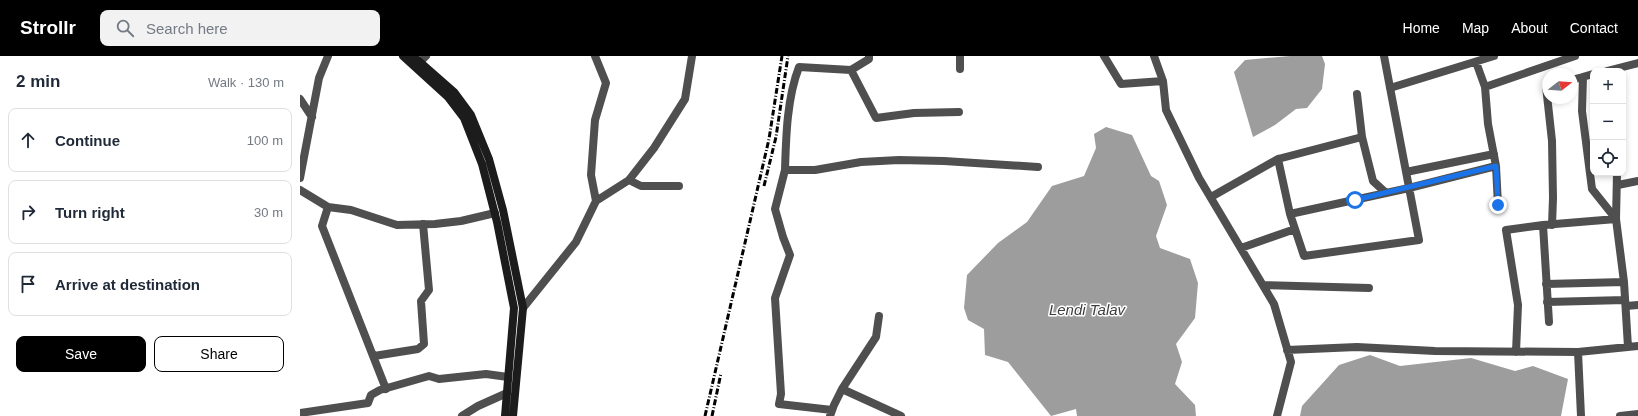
<!DOCTYPE html>
<meta charset="utf-8">
<style>
body{margin:0;font-family:Arial,sans-serif;background:#f2f2f3;color:#1f2937}
.controls{position:absolute;right:12px;top:12px;display:grid;overflow:hidden;border-radius:8px;box-shadow:0 2px 6px #0003}
.controls button{width:36px;height:36px;display:grid;place-items:center;padding:0;border:0;border-bottom:1px solid #e0e1e3;background:#fff;color:#1f2937;font:20px sans-serif}
.compass{position:absolute;left:1242px;top:12px;width:36px;height:36px;border-radius:50%;background:#fff;box-shadow:0 2px 6px #0003;rotate:73deg}
.stop{position:absolute;width:12px;height:12px;margin:-9px;border:3px solid #1a73e8;border-radius:50%;background:#fff}
.stop.end{background:#1a73e8;border-color:#fff;box-shadow:0 1px 4px #0008}
.list{margin:0;padding:0;list-style:none}
h2{display:flex;justify-content:space-between;align-items:center;height:52px;margin:0;padding:0 16px;font-size:17px}
h2 small{font-size:13px;font-weight:400;color:#747a83}
.list li{display:grid;grid-template-columns:26px 1fr auto;gap:12px;align-items:center;box-sizing:border-box;height:64px;margin:0 8px 8px;padding:0 8px;border:1px solid #e0e1e3;border-radius:8px}
.list b{display:block;font-size:15px;white-space:nowrap}
.list em{font-size:13px;font-style:normal;color:#747a83}
.actions{display:flex;gap:8px;padding:12px 16px}
.actions a{flex:1;padding:9px 0;border:1px solid #000;border-radius:8px;text-align:center;font-size:14px;color:#000}
.actions .main{background:#000;color:#fff}
.icon{flex:none;width:22px;height:22px;fill:none;stroke:currentColor;stroke-width:2;stroke-linecap:round;stroke-linejoin:round}
.map{position:relative;flex:none;width:1338px;height:360px;overflow:hidden}
header{display:flex;align-items:center;gap:24px;box-sizing:border-box;height:56px;padding:0 20px;background:#000;color:#fff}
header strong{font-size:19px}
nav{display:flex;gap:22px;margin-inline-start:auto;font-size:14px}
.search{width:280px;height:36px;background:#f2f2f3;display:flex;align-items:center;gap:10px;box-sizing:border-box;padding:0 14px;border-radius:8px;color:#747a83;font-size:15px}
main{display:flex}
aside{flex:1;background:#fff}
.map>svg:first-child{display:block}
.water{fill:#9d9d9d}
.lines{fill:none;stroke-linecap:round;stroke-linejoin:round}
.street{stroke:#4f4f4f;stroke-width:8}
.secondary{stroke:#1c1c1c;stroke-width:8}
.rail{stroke:#000;stroke-width:3;stroke-dasharray:6 2 1 2;stroke-linecap:butt}
.route{stroke:#1a73e8;stroke-width:5}
.labels{text-anchor:middle;dominant-baseline:central;stroke-width:3;stroke-linejoin:round;paint-order:stroke}
.water-label{font-size:15px;font-style:italic;fill:#3e3e3e;stroke:#fff}
</style>
<header>
<strong>Strollr</strong>
<div class="search"><svg class="icon" aria-label="search" viewBox="0 0 24 24"><circle cx="10" cy="10" r="6"/><path d="M15 15l6 6"/></svg>Search here</div>
<nav><a>Home</a><a>Map</a><a>About</a><a>Contact</a></nav>
</header>
<main>
<aside>
<h2>2 min<small>Walk · 130 m</small></h2>
<ul class="list">
<li><svg class="icon" aria-label="ahead" viewBox="0 0 24 24"><path d="M12 20V5M6 11l6-6 6 6"/></svg><div><b>Continue</b></div><em>100 m</em></li>
<li><svg class="icon" aria-label="right" viewBox="0 0 24 24"><path d="M7 20v-9h11M14 6l5 5-5 5"/></svg><div><b>Turn right</b></div><em>30 m</em></li>
<li><svg class="icon" aria-label="arrive" viewBox="0 0 24 24"><path d="M6 21V4h12l-3 4 3 4H6"/></svg><div><b>Arrive at destination</b></div></li>
</ul>
<div class="actions"><a class="main">Save</a><a>Share</a></div>
</aside>
<div class="map">
<svg width="1338" height="360" viewBox="0 0 1338 360">
<rect width="100%" height="100%" fill="#fff"/>
<path class="water" d="M 990,0 L 1022,0 L 1025,8 L 1022,33 L 1007,52 L 996,53 L 975,69 L 953,81 L 934,16 L 945,4 Z
M 806,71 L 832,79 L 851,120 L 859,125 L 867,149 L 856,180 L 860,192 L 890,203 L 898,227 L 895,262 L 876,288 L 882,306 L 875,328 L 895,349 L 896,360 L 777,360 L 776,353 L 751,360 L 708,306 L 685,299 L 684,273 L 668,264 L 664,252 L 667,219 L 698,187 L 727,166 L 752,130 L 784,120 L 796,92 L 794,78 Z
M 1070,299 L 1100,310 L 1171,302 L 1215,315 L 1233,310 L 1268,323 L 1261,360 L 1000,360 L 1002,350 L 1039,309 Z"/>
<g class="lines">
<path class="street" d="M 295,0 L 306,27 L 295,64 L 291,119 L 296,145
M 569,0 L 569,3 L 551,14 L 499,11 C 487,42 486,80 485,114 L 515,114 L 561,106 L 599,104 L 644,105 L 738,111
M 804,0 L 821,28 L 863,25
M 854,0 L 863,25 L 866,54 L 899,122 L 974,248 L 991,306 L 977,360
M 1176,6 L 1185,31 L 1188,68 L 1196,110 L 1198,149
M 119,7 L 126,0
M 660,13 L 660,0
M 551,14 L 576,62 L 614,57 L 659,56
M 1307,15 L 1338,7
M 1283,21 L 1282,55 L 1292,133 L 1316,163
M 1272,24 L 1293,18
M 1248,30 L 1246,30 L 1252,85 L 1253,142 L 1252,169
M 1185,31 L 1275,0
M 1090,32 L 1194,0
M 1057,38 L 1062,81 L 1073,125 L 1086,137
M 0,43 L 12,61
M 978,103 L 1062,81
M 485,114 L 475,153 L 483,181 L 490,199 L 475,242 L 481,338 L 479,348 L 532,354
M 1106,116 L 1194,98
M 1317,117 L 1316,163 L 1324,226 L 1328,291
M 0,122 L 19,22 L 28,0
M 329,124 L 341,130 L 379,130
M 1318,129 L 1338,125
M 0,134 L 28,151 L 51,154 L 97,169 L 135,168 L 161,165 L 195,157
M 911,141 L 978,103 L 990,158 L 1004,200 L 1119,184 L 1084,0
M 28,151 L 22,170 L 86,333
M 990,158 L 1109,132 L 1196,110
M 1243,169 L 1249,266
M 941,192 L 995,173
M 1246,228 L 1324,226
M 963,229 L 1069,232
M 1247,246 L 1325,244
M 1326,250 L 1338,249
M 223,252 L 276,186 L 296,145 L 329,124 L 354,92 L 385,43 L 392,0
M 987,294 L 1057,291 L 1135,295 L 1278,296
M 1216,296 L 1218,249 L 1206,174 L 1243,169 L 1316,163
M 74,300 L 118,293 L 124,288 L 121,245 L 129,234 L 123,168
M 542,333 L 601,360
M 0,357 L 68,347 L 71,339 L 80,334 L 129,320 L 139,323 L 186,318 L 208,321
M 162,360 L 178,350 L 207,337
M 530,360 L 534,349 L 542,333 L 576,281 L 579,260
M 1281,360 L 1278,296 L 1338,290
M 1320,360 L 1338,358"/>
<path class="secondary" d="M 103,0 L 148,41 L 164,62 L 182,108 L 197,166 L 214,252 L 205,360
M 113,0 L 154,36 L 171,59 L 189,103 L 203,154 L 223,252 L 213,360"/>
<path class="rail" d="M 464,130 L 476,81 L 488,0
M 405,360 L 469,83 L 482,0
M 412,360 L 421,317"/>
</g>
<g class="lines">
<path class="route" d="M 1055,144 L 1196,110 L 1198,149"/>
</g>
<g class="labels">
<g class="water-label">
<text x="787" y="253">Lendi Talav</text>
</g>
</g>
</svg>
<div class="controls">
<button>+</button>
<button>−</button>
<button><svg class="icon" aria-label="locate" viewBox="0 0 24 24"><circle cx="12" cy="12" r="6"/><path d="M12 2v4M12 18v4M2 12h4M18 12h4"/></svg></button>
</div>
<svg class="compass" viewBox="-18 -18 36 36"><path d="M0-13l5 13h-10z" fill="#e53935"/><path d="M0 13l5-13h-10z" fill="#747a83"/></svg>
<div class="stop" style="left:1055px;top:144px"></div>
<div class="stop end" style="left:1198px;top:149px"></div>
</div>
</main>
